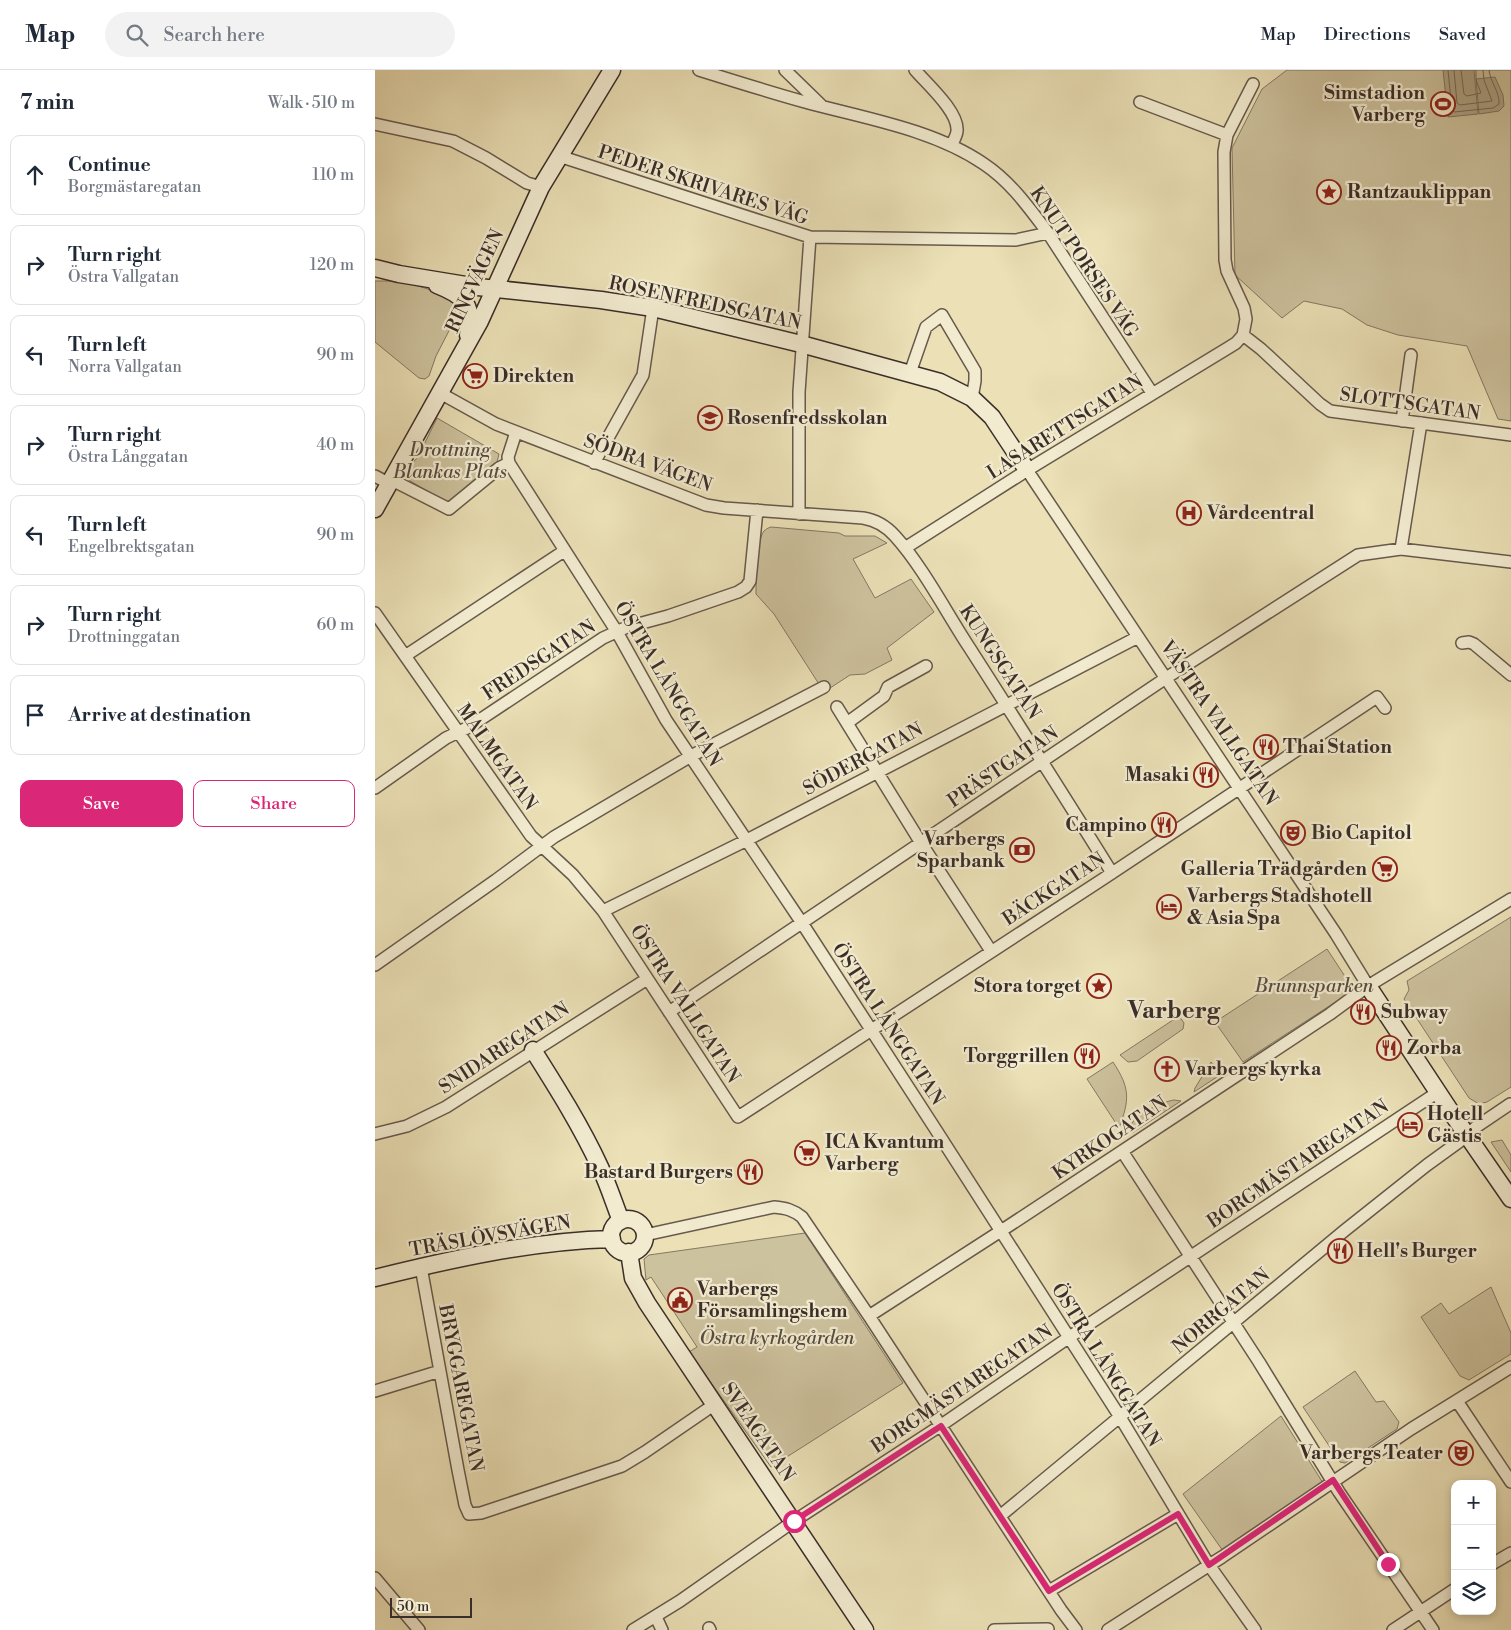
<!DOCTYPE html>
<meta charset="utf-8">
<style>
body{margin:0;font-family:"Libre Bodoni",serif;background:#f2f2f3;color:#1f2937}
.controls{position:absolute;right:15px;bottom:15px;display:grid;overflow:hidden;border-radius:10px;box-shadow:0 2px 8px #0003}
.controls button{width:45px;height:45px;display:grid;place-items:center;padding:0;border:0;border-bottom:1px solid #e0e1e3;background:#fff;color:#1f2937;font:25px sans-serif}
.scale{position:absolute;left:15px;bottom:12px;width:82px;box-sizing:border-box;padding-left:5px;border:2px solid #3a2e29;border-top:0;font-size:14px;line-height:18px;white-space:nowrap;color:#3a2e29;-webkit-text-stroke:4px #f2ebd0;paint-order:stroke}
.stop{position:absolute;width:15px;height:15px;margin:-11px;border:4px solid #db2777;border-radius:50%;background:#fff}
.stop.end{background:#db2777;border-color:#fff;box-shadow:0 1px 5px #0008}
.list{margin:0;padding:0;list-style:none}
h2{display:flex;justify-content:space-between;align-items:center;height:65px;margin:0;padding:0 20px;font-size:21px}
h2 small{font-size:16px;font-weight:400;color:#747a83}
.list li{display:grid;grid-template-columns:32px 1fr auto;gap:15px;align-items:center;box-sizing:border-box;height:80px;margin:0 10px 10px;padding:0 10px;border:1px solid #e0e1e3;border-radius:10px}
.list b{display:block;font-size:19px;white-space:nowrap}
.list p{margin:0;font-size:16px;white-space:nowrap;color:#747a83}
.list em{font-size:16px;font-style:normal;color:#747a83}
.actions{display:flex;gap:10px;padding:15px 20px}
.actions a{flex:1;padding:11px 0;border:1px solid #db2777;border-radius:10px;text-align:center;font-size:18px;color:#db2777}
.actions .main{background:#db2777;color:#fff}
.icon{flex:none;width:28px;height:28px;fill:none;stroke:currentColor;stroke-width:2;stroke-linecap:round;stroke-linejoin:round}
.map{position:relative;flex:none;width:1136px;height:1560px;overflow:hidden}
header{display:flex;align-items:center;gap:30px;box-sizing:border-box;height:70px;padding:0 25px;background:#fff;border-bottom:1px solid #e0e1e3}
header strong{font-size:24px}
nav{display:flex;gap:28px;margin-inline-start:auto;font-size:18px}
.search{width:350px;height:45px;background:#f2f2f3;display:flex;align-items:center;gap:12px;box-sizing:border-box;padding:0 18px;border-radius:28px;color:#747a83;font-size:19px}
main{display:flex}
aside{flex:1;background:#fff}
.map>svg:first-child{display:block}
.green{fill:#cdc29e;stroke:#847864}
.water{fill:#afa386;stroke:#807461}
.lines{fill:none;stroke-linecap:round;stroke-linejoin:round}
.shore{stroke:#746858;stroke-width:1}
.street-casing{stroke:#665a4c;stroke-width:14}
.secondary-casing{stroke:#3a2e29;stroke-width:19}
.street{stroke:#f2ebd0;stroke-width:11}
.secondary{stroke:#f2ebd0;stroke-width:16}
.route{stroke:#db2777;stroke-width:6}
.labels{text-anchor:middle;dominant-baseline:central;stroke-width:4.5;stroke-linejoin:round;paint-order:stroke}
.poi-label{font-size:19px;font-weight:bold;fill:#3a2e29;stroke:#f2ebd0;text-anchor:start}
.street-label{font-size:19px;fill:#3a2e29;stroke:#f2ebd0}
.park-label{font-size:19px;font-style:italic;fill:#574c40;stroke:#f2ebd0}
.district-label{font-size:24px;font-weight:bold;fill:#3a2e29;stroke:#f2ebd0}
</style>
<header>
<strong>Map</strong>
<div class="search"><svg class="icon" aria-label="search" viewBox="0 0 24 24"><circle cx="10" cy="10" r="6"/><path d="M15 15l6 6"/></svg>Search here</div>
<nav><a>Map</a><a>Directions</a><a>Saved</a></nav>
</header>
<main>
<aside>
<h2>7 min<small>Walk · 510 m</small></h2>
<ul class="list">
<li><svg class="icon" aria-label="ahead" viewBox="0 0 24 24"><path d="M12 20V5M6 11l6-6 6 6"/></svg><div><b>Continue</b><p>Borgmästaregatan</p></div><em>110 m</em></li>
<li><svg class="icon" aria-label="right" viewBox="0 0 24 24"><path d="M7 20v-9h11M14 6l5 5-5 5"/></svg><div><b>Turn right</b><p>Östra Vallgatan</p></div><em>120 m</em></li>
<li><svg class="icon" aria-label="left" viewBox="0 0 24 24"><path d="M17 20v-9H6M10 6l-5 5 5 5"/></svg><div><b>Turn left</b><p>Norra Vallgatan</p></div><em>90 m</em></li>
<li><svg class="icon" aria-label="right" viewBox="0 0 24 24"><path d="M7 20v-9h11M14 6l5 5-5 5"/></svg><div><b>Turn right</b><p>Östra Långgatan</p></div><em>40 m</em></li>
<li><svg class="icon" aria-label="left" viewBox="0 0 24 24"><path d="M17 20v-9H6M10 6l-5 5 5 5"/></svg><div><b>Turn left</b><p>Engelbrektsgatan</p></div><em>90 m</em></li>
<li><svg class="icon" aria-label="right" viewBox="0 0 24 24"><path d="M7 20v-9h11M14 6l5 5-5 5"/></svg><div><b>Turn right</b><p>Drottninggatan</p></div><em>60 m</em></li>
<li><svg class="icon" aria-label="arrive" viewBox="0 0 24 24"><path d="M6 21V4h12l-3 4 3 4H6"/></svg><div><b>Arrive at destination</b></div></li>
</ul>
<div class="actions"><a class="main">Save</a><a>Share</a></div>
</aside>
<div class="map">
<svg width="1136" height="1560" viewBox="0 0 1136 1560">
<rect width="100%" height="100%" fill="#ebe0b6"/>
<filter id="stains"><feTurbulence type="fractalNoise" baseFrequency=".004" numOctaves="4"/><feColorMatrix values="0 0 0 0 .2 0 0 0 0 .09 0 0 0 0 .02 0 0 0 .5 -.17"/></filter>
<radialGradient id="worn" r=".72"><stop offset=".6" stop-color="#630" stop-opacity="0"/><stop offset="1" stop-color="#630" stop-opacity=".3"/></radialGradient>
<path class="green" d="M 912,0 L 1136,0 L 1136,351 L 1123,349 L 1092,276 L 1023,265 L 992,255 L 967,239 L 929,231 L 907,248 L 860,205 L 857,78 L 887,19 Z
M 0,211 L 27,211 L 56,220 L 82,234 L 78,253 L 61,286 L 54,306 L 50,309 L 44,308 L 0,272 Z
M 62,348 L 124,384 L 122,392 L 73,433 L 30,408 L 31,400 L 43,387 Z
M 396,457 L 464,463 L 470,466 L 500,466 L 512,473 L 478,489 L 500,528 L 536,509 L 559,542 L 512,578 L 517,590 L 490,604 L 475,605 L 449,622 L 399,544 L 381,524 C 381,511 381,471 389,461 C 391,459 393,458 396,457 Z
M 1136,847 L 1136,1017 L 1112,1032 L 1104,1034 L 1094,1028 L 1029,929 L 1034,920 L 1032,911 Z
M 952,879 L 979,920 L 868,992 L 840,952 Z
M 804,946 L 809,953 L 808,959 L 762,991 L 753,992 L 745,985 Z
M 738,992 C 755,1018 755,1029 744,1058 L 712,1009 Z
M 836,992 L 845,1005 L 819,1022 L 820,1018 Z
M 799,1030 L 806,1031 L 757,1063 L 755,1058 C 757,1045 787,1032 799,1030 Z
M 1127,1070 L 1136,1085 L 1136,1102 L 1116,1072 Z
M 430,1163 L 528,1313 L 396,1397 L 314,1282 L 322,1277 L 276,1207 L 271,1210 L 269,1189 L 274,1185 Z
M 1116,1217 L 1136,1263 L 1136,1284 L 1094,1310 L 1085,1306 L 1046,1247 L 1066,1233 L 1074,1244 Z
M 980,1301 L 1001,1332 L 1009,1331 L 1024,1352 L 1022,1359 L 970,1393 L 965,1392 L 928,1337 Z
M 906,1346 L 948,1413 L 848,1481 L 808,1424 Z"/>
<path class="water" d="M 1068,0 L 1099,0 L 1103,44 L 1073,47 Z
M 1120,7 L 1128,25 L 1129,36 L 1124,41 L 1104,44 L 1101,9 Z"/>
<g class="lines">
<path class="shore" d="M 1073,0 L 1077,40 L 1079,42 L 1118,38 L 1124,34 C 1125,22 1115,12 1114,0
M 1079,0 L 1082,33 L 1085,35 L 1117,31 L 1109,10 L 1108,0
M 1086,0 L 1089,24 L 1092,26 L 1106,23 L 1101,10 L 1101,0"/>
<defs>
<path id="street" d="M 324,0 C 359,11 394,22 430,32 C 488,48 558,59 609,94 C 636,112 654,138 673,163 L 777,323
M 410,0 L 446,35
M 540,0 C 552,14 584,42 582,61 C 582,65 578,71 577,75
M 765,32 L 852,65
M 0,54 L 78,71 L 111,88 L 152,113 L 166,117
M 184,86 L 435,167 L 641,170 L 673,163
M 868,265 L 886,279 L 945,334 L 955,341 L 1136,365
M 535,303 L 551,257 L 567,245 L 600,301 L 600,311 L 597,328
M 65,323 L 121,354 L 331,435 L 349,438 L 488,448 C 501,450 511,456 520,466 C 548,497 571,542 594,577 C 642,652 690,727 737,803
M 1027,351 L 1036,285
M 141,362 L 133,387 L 134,393 L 242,562 L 291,650 L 427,853 L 561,1060 L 745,1347 L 834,1495 L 880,1560
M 219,393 L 268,305 L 278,238
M 652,400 L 961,864 L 993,916
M 0,406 L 15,414
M 17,410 L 74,439 L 124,398 L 134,393
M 424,444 L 424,322 L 435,167
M 530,478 L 662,394 L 853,278 L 861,273 L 868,265 L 871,249 L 869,238 L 852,201 L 850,190 L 849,82 L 852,65 L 878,14
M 1026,479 L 1046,353
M 0,543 L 156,766 L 198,805 L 228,841 L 363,1047 L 728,809 L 1002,627 L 1010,638
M 1087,573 L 1094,572 L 1099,574 L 1136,605
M 30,586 L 189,481
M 462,637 L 546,773 L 616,881
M 472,653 L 509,626 L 513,617 L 551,596
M 0,718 L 71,668 L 94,657 L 228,568 L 252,557 L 293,546 L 363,522 L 371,517 L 375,511 L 382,440
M 228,841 L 370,771 L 763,567
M 0,895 L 121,810 L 179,767 L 316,686 L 449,617
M 294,942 L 791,608 L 983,485 L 1026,479 L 1136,492
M 0,1064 L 32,1056 L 71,1037 L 272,909
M 747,1081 L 884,1292 L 964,1422 L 1058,1560
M 270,1165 L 399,1137 C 411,1138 418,1140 427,1147 L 494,1246 L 686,1540 L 701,1560
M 46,1197 L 83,1400 L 90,1435 L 94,1444 L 106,1443 L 247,1396 L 270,1382 L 340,1334
M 494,1246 L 632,1157 L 955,944 L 993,916 L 1136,829
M 0,1321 L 65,1301
M 1082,1331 L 1136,1412
M 625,1446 L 969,1161 L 1052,1095 L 1092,1066 L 1101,1057 L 1135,1034
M 1117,1494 L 1136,1483
M 0,1508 L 44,1560
M 674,1521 L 803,1444
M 281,1547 L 287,1560
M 334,1558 L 335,1560
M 258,1560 L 305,1531 L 419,1451 L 565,1356 L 693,1268 L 1063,1022
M 619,1560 L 673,1559
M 733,1560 L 847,1487 L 1036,1359 L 1136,1297
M 1018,1560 L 1080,1519"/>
<path id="secondary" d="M 0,198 L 24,204 L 103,217 L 226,230 L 278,238 L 426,274 L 565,312 L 597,328 L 617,347 L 652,400
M 62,215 C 90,226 99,235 93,265
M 0,439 L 105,251 L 166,117 L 237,0
M 993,916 L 1076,1042 L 1136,1129
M 158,980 C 182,1018 206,1056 225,1097 C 233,1114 239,1133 246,1151
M236 1166a17 17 0 1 1 34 0a17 17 0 1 1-34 0Z
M 254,1182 L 258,1208 L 272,1233 L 490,1560
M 0,1208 C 77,1189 157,1171 237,1169"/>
</defs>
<use href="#street" class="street-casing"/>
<use href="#secondary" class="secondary-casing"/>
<use href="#street" class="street"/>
<use href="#secondary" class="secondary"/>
</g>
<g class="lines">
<path class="route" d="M 419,1451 L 566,1356 L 674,1521 L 803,1444 L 834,1495 L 958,1410 L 1013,1494"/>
</g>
<defs>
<symbol id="stadium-ring" viewBox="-11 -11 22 22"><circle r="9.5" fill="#f2ebd0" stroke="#8f2418" stroke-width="1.5"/><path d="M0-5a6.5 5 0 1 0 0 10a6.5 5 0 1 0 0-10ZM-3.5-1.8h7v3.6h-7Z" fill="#8f2418"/></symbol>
<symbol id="sight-ring" viewBox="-11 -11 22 22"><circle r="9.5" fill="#f2ebd0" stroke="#8f2418" stroke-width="1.5"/><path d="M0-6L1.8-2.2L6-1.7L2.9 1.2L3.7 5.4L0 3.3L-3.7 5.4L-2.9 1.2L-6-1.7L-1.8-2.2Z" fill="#8f2418"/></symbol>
<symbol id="supermarket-ring" viewBox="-11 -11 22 22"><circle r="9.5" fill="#f2ebd0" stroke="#8f2418" stroke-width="1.5"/><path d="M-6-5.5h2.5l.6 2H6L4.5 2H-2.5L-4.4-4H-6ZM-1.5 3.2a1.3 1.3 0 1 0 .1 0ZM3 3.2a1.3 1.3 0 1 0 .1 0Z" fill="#8f2418"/></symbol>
<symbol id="school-ring" viewBox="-11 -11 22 22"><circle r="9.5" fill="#f2ebd0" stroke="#8f2418" stroke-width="1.5"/><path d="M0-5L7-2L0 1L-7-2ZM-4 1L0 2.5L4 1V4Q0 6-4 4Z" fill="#8f2418"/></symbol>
<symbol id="hospital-ring" viewBox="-11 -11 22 22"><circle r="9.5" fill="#f2ebd0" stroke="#8f2418" stroke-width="1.5"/><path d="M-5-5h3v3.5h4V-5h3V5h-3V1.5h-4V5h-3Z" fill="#8f2418"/></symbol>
<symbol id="restaurant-ring" viewBox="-11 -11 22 22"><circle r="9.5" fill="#f2ebd0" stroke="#8f2418" stroke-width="1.5"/><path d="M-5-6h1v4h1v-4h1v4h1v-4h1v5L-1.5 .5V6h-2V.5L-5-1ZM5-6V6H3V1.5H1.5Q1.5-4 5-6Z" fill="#8f2418"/></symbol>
<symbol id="theatre-ring" viewBox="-11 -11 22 22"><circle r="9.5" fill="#f2ebd0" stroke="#8f2418" stroke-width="1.5"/><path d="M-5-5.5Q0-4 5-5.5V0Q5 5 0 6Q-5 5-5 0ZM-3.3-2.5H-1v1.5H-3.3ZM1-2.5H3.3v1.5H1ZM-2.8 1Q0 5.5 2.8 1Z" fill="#8f2418"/></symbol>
<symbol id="bank-ring" viewBox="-11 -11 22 22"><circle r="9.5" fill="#f2ebd0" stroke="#8f2418" stroke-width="1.5"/><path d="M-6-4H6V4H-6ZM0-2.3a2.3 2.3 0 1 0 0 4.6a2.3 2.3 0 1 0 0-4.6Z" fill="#8f2418"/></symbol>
<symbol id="hotel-ring" viewBox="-11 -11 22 22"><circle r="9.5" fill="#f2ebd0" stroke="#8f2418" stroke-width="1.5"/><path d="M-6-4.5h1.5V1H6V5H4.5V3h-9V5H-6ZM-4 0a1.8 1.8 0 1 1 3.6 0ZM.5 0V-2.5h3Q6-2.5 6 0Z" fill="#8f2418"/></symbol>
<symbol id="church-ring" viewBox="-11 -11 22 22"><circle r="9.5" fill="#f2ebd0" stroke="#8f2418" stroke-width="1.5"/><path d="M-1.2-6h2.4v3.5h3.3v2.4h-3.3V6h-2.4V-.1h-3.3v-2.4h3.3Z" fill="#8f2418"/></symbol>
<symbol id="civic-ring" viewBox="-11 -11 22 22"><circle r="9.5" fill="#f2ebd0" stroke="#8f2418" stroke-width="1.5"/><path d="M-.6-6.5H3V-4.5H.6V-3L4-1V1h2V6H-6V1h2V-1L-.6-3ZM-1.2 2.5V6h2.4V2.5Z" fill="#8f2418"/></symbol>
</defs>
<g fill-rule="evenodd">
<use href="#stadium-ring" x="1054" y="20" width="28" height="28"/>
<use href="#sight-ring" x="940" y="108" width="28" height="28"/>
<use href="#supermarket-ring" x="86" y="292" width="28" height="28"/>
<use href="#school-ring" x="321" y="334" width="28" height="28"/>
<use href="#hospital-ring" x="800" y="429" width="28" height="28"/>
<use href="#restaurant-ring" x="877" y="663" width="28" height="28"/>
<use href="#restaurant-ring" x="817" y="691" width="28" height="28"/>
<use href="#restaurant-ring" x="775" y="741" width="28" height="28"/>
<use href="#theatre-ring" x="904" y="749" width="28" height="28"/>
<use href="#bank-ring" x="633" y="766" width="28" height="28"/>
<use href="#supermarket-ring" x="996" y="785" width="28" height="28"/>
<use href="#hotel-ring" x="780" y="823" width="28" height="28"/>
<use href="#sight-ring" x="710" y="902" width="28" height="28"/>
<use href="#restaurant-ring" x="974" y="928" width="28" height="28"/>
<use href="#restaurant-ring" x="1000" y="964" width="28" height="28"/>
<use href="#restaurant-ring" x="698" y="972" width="28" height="28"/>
<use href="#church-ring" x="778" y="985" width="28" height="28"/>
<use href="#hotel-ring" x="1021" y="1041" width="28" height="28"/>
<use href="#supermarket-ring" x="418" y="1069" width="28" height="28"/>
<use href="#restaurant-ring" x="361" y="1088" width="28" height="28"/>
<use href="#restaurant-ring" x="951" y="1167" width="28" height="28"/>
<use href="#civic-ring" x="291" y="1216" width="28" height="28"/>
<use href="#theatre-ring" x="1072" y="1369" width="28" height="28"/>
</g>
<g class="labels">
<g class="poi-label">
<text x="1050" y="23" text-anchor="end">Simstadion<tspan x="1050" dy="22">Varberg</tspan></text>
<text x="972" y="122">Rantzauklippan</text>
<text x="118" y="306">Direkten</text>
<text x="352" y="348">Rosenfredsskolan</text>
<text x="832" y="443">Vårdcentral</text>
<text x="908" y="677">Thai Station</text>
<text x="814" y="705" text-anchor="end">Masaki</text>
<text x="772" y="755" text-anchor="end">Campino</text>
<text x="936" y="763">Bio Capitol</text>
<text x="630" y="769" text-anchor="end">Varbergs<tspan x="630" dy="22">Sparbank</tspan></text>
<text x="992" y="799" text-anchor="end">Galleria Trädgården</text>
<text x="812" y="826">Varbergs Stadshotell<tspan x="812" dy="22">&amp; Asia Spa</tspan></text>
<text x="706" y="916" text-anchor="end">Stora torget</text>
<text x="1006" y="942">Subway</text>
<text x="1032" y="978">Zorba</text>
<text x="694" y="986" text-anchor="end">Torggrillen</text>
<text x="810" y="999">Varbergs kyrka</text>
<text x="1052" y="1044">Hotell<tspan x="1052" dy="22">Gästis</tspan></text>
<text x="450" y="1072">ICA Kvantum<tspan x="450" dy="22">Varberg</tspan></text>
<text x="358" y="1102" text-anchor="end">Bastard Burgers</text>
<text x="982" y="1181">Hell's Burger</text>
<text x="322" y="1219">Varbergs<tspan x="322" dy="22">Församlingshem</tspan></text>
<text x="1068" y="1383" text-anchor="end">Varbergs Teater</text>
</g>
<g class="street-label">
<text transform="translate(328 115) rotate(18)">PEDER SKRIVARES VÄG</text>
<text transform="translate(709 192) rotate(56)">KNUT PORSES VÄG</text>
<text transform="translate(100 211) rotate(-65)">RINGVÄGEN</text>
<text transform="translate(330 233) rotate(12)">ROSENFREDSGATAN</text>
<text transform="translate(1035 334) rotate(8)">SLOTTSGATAN</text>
<text transform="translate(690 357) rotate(-32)">LASARETTSGATAN</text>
<text transform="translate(273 393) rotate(20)">SÖDRA VÄGEN</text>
<text transform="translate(164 590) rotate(-33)">FREDSGATAN</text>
<text transform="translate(625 592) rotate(57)">KUNGSGATAN</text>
<text transform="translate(293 614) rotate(59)">ÖSTRA LÅNGGATAN</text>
<text transform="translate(844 653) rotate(56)">VÄSTRA VALLGATAN</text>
<text transform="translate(122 687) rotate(55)">MALMGATAN</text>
<text transform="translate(488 689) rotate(-28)">SÖDERGATAN</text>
<text transform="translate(628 697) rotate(-34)">PRÄSTGATAN</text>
<text transform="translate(679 819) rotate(-33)">BÄCKGATAN</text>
<text transform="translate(310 934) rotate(57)">ÖSTRA VALLGATAN</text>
<text transform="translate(513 954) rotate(57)">ÖSTRA LÅNGGATAN</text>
<text transform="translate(129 978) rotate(-33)">SNIDAREGATAN</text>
<text transform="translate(735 1068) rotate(-34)">KYRKOGATAN</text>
<text transform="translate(923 1094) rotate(-34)">BORGMÄSTAREGATAN</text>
<text transform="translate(115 1166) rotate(-10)">TRÄSLÖVSVÄGEN</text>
<text transform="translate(846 1241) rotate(-40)">NORRGATAN</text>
<text transform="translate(731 1295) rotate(58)">ÖSTRA LÅNGGATAN</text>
<text transform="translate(86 1318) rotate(79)">BRYGGAREGATAN</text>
<text transform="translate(587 1319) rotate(-34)">BORGMÄSTAREGATAN</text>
<text transform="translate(383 1362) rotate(56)">SVEAGATAN</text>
</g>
<g class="park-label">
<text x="75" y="380">Drottning<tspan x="75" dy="22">Blankas Plats</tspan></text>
<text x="939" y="916">Brunnsparken</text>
<text x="402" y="1268">Östra kyrkogården</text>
</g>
<g class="district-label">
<text x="799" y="941">Varberg</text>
</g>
</g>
<rect width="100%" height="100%" filter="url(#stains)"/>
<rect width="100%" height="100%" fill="url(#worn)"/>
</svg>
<div class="controls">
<button>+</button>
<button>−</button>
<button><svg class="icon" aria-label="layers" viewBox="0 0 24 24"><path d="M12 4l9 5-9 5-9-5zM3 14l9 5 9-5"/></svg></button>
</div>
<div class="scale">50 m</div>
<div class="stop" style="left:419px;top:1451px"></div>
<div class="stop end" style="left:1013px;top:1494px"></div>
</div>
</main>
